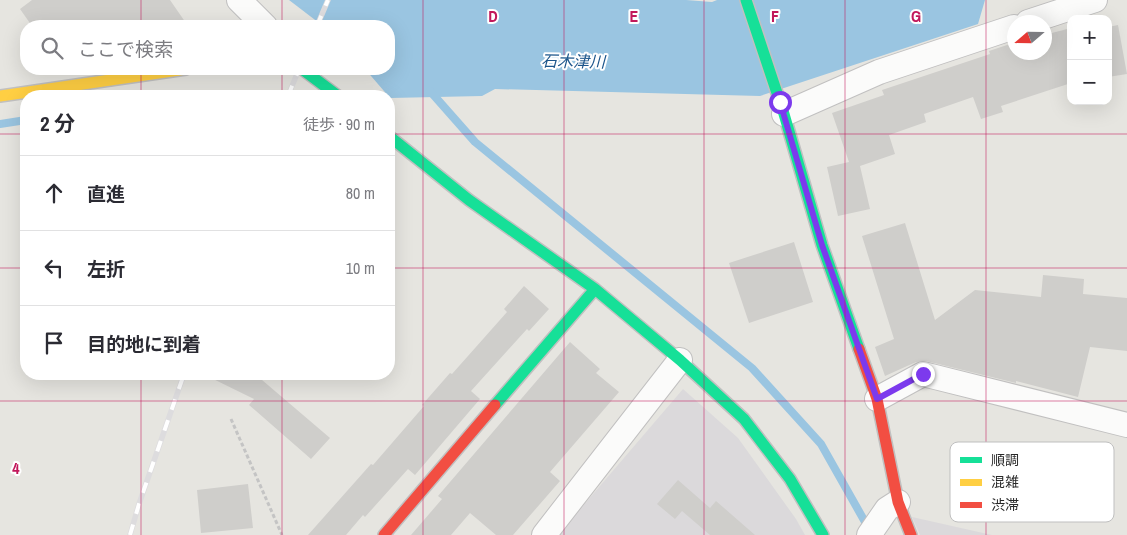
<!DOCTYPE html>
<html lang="ja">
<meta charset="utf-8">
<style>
body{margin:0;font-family:"Archivo Narrow","Noto Sans JP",sans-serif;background:#f7f7f7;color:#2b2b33}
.controls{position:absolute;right:15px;top:15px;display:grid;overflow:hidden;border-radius:10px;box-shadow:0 5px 20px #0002}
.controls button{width:45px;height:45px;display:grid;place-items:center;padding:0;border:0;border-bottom:1px solid #e1e1e2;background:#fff;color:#2b2b33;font:25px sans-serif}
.compass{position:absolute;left:1007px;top:15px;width:45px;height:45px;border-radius:50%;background:#fff;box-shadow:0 5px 20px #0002;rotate:250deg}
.stop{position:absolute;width:15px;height:15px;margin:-11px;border:4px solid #7c3aed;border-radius:50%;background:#fff}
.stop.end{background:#7c3aed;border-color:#fff;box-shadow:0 1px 5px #0008}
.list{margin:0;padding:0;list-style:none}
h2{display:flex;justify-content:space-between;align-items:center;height:65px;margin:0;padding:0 20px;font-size:21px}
h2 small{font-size:16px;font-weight:400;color:#7c7c81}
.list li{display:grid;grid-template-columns:32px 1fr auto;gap:15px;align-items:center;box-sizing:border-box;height:75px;padding:0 20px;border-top:1px solid #e1e1e2}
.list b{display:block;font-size:19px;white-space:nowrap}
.list em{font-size:16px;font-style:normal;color:#7c7c81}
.icon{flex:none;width:28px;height:28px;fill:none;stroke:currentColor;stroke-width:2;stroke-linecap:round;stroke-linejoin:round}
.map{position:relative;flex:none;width:1127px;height:535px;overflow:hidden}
.search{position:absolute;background:#fff;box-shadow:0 5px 20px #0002;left:20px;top:20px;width:375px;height:55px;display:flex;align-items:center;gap:12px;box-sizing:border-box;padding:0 18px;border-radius:20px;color:#7c7c81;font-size:19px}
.panel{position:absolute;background:#fff;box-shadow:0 5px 20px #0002;left:20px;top:90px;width:375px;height:290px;border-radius:20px}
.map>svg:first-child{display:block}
.industrial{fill:#dbd9db}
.water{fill:#9ac5e1}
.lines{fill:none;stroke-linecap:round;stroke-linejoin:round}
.stream{stroke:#9ac5e1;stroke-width:8}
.building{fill:#cfcecb}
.street-casing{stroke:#c1c0c0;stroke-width:26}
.fast-casing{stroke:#c1c0c0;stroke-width:14}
.slow-casing{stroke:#c1c0c0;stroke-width:14}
.jam-casing{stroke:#c1c0c0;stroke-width:14}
.path{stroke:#c4c4c4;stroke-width:3;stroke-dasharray:4 2.5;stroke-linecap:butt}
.street{stroke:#fbfbfa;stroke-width:24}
.fast{stroke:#16e098;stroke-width:11}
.slow{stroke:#ffcf43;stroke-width:11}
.jam{stroke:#f24e42;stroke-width:11}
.rail-casing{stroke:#dddcde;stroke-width:5.5}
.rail{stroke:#fff;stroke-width:4;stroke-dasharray:11;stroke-linecap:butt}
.route{stroke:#7c3aed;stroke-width:6}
.grid{fill:none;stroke:#c2185b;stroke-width:1;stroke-opacity:0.55}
.labels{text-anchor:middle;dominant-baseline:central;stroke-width:4;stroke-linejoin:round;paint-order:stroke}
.water-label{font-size:16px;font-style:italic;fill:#1b558b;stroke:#fff}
.key{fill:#fff;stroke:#bfbfbf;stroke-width:1}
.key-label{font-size:14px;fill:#292929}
.grid-label{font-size:16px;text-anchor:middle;font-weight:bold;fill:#c2185b;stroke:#fff;stroke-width:4;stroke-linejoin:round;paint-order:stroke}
</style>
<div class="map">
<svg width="1127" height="535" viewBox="0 0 1127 535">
<rect width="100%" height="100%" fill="#e6e5e0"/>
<path class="industrial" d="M 683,389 L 738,438 L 796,519 L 805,535 L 558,535 Z
M 912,517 L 992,535 L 920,535 Z"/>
<path class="water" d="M 289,0 L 686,0 L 712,2 L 717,0 L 985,0 L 978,24 L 760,96 L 495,89 L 482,96 L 390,98 L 365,69 L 389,69 L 389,26 L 323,26 Z"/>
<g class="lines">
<path class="stream" d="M 430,91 L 475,142 L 752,368 L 821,444 L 869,529
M 230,96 L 253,94
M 0,124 L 26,120"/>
</g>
<path class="building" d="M 32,0 L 170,0 L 188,26 L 32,26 L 20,9 Z
M 1118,25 L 1127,74 L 1108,77 L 1108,27 Z
M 1071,28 L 1071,83 L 1001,106 L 1003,112 L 981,119 L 973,97 L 924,114 L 926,122 L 889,135 L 895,154 L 860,166 L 870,209 L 838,216 L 827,167 L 849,162 L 832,113 L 884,95 L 882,90 L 990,54 L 989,51 L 1010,44 L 1014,43 L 1014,52 L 1044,52 L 1044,35 Z
M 905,223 L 935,320 L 975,290 L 1041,297 L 1043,275 L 1084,279 L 1083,294 L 1127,298 L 1127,351 L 1090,347 L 1078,397 L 1016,381 L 1016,383 L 926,361 L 916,362 L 885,376 L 875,347 L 894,339 L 862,236 Z
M 794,242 L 813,302 L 749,323 L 729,263 Z
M 524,286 L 549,309 L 529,331 L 527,329 L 471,391 L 480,399 L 415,475 L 408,469 L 365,517 L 363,515 L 346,535 L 308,535 L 371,464 L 373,465 L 424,406 L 422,405 L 450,373 L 452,374 L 507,312 L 504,309 Z
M 570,342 L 600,369 L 596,373 L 619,392 L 550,472 L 560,481 L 513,535 L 496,535 L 470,513 L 451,535 L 411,535 L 442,499 L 438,496 Z
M 203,374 L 255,374 L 330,438 L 311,459 L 249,405 L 254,399 Z
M 678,480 L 710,508 L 716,501 L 755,535 L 710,535 L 682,511 L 675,519 L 657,504 Z
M 248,484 L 253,528 L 201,533 L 197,490 Z"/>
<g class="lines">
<defs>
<path id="street" d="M 239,0 L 265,26
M 1028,22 L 1095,0
M 784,114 L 879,72 L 1014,27
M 877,399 L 923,374 L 1127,425
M 544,535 L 680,360
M 869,535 L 887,509 L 898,502"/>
<path id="fast" d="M 746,0 L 784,114 L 822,245 L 859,349
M 302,69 L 338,96
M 389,136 L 469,200 L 595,289 L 680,360 L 744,419 L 790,479 L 823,535
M 495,405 L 595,289"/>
<path id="slow" d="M 0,96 L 186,69"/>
<path id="jam" d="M 859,349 L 877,399 L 898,502 L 911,535
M 384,535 L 495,405"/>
</defs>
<use href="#street" class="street-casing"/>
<use href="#fast" class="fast-casing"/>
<use href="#slow" class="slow-casing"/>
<use href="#jam" class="jam-casing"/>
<path class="path" d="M 231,419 L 282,535"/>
<use href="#street" class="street"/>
<use href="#fast" class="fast"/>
<use href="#slow" class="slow"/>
<use href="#jam" class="jam"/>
<defs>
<path id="rail" d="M 317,26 L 328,0
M 288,96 L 299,69
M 130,535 L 139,504 L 184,374"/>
</defs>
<use href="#rail" class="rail-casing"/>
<use href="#rail" class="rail"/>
</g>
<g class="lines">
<path class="route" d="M 780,102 L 822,245 L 877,399 L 923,374"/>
</g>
<path class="grid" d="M 141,0 L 141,26M 282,0 L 282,26M 423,0 L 423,535M 564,0 L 564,535M 704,0 L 704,535M 845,0 L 845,535M 986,0 L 986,535M 141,69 L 141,96M 282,69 L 282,96M 0,134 L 26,134M 389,134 L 1127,134M 0,268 L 26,268M 389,268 L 1127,268M 141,374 L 141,535M 282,374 L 282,535M 0,401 L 1127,401"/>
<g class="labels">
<g class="water-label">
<text transform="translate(573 61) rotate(1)">石木津川</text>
</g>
</g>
<rect x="950" y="442" width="164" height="80" rx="8" class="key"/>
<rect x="960" y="457" width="22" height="6" fill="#16e098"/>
<rect x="960" y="479" width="22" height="7" fill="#ffcf43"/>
<rect x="960" y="502" width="22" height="6" fill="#f24e42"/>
<g class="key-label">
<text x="991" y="465">順調</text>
<text x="991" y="487">混雑</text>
<text x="991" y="510">渋滞</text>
</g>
<g class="grid-label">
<text x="493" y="22">D</text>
<text x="634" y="22">E</text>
<text x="775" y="22">F</text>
<text x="916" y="22">G</text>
<text x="16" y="474">4</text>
</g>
</svg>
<div class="controls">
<button>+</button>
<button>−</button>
</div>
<svg class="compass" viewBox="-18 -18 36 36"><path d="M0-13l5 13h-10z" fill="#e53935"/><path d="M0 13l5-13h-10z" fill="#7c7c81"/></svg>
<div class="stop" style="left:780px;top:102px"></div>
<div class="stop end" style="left:923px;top:374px"></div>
<div class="search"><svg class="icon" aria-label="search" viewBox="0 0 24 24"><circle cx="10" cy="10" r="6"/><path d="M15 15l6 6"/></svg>ここで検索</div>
<section class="panel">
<h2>2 分<small>徒歩 · 90 m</small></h2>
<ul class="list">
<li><svg class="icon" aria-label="ahead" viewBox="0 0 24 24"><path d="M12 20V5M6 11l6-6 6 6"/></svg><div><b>直進</b></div><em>80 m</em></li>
<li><svg class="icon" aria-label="left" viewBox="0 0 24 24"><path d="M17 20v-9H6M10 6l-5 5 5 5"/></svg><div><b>左折</b></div><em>10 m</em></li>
<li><svg class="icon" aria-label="arrive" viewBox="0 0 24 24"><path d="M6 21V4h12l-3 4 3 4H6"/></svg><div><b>目的地に到着</b></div></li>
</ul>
</section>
</div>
